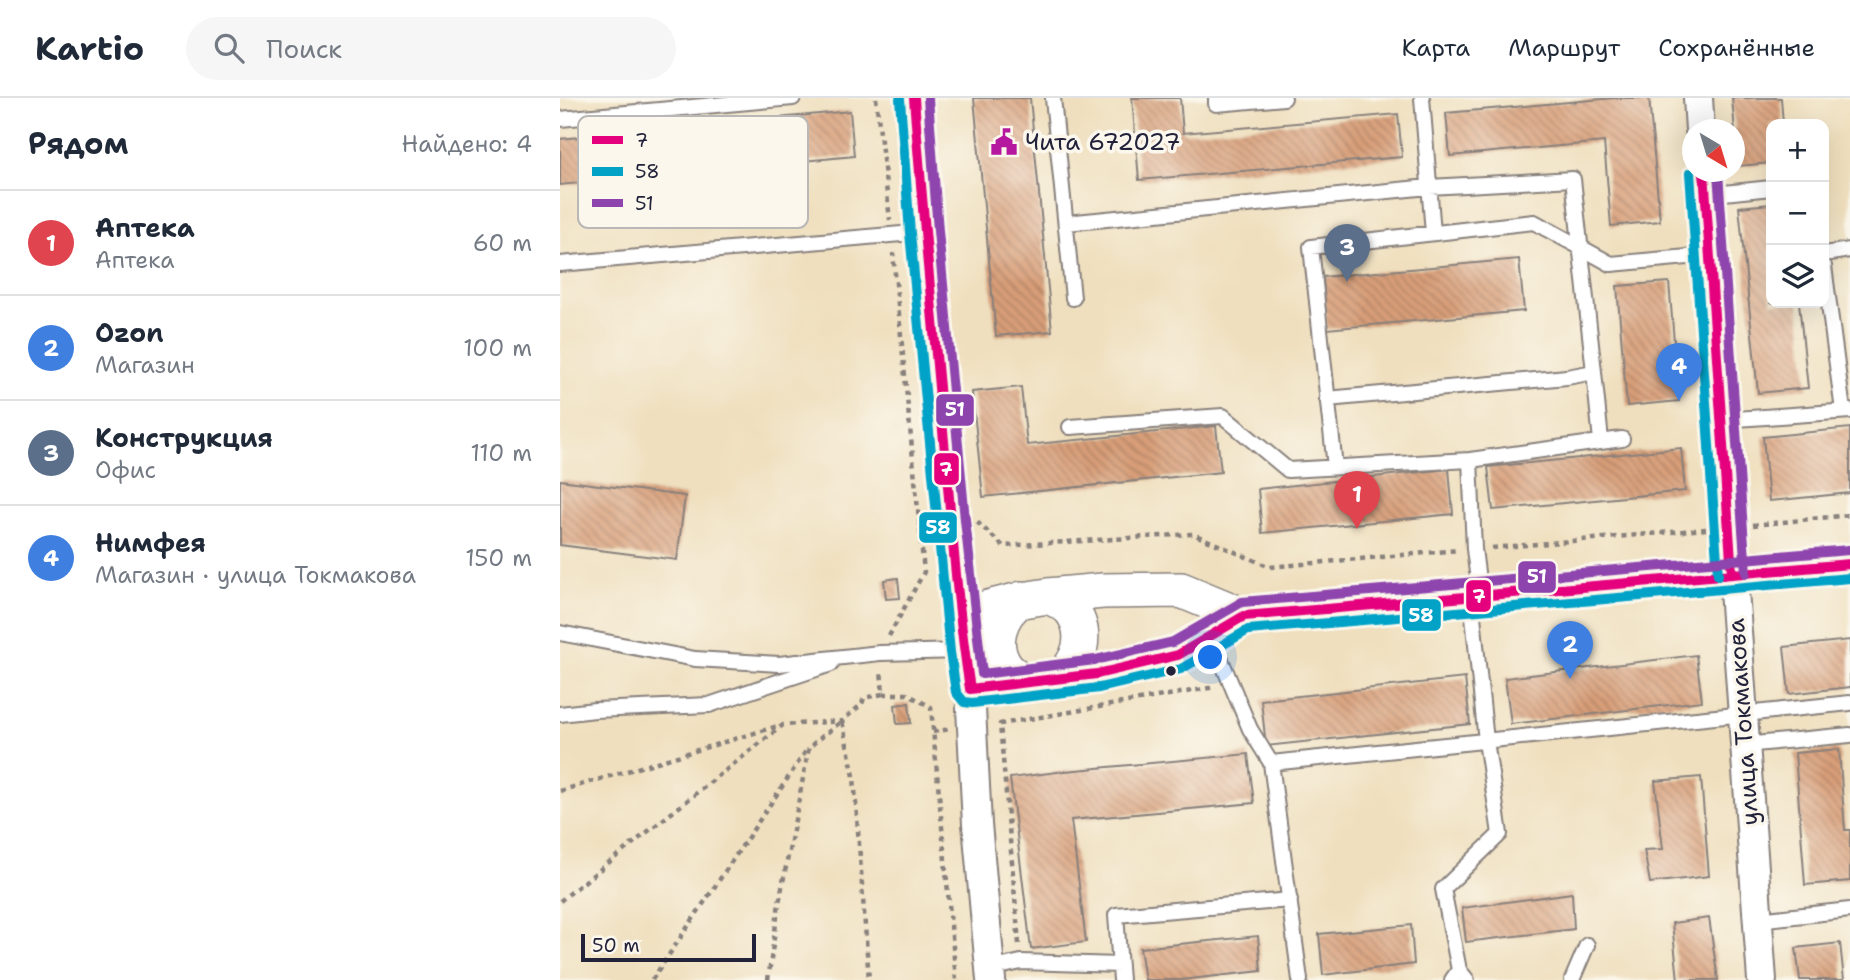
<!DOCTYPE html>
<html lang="ru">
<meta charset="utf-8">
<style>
body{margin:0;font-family:"Shantell Sans",sans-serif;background:#f6f6f7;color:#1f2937}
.controls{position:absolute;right:21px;top:21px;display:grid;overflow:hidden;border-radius:14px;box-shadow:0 7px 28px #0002}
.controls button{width:63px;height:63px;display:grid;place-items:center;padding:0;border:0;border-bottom:2px solid #e0e1e3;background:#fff;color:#1f2937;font:35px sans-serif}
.compass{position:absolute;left:1122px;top:21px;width:63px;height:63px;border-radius:50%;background:#fff;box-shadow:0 7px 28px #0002;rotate:142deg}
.scale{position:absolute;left:21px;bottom:18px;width:175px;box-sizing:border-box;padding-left:7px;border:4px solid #22223b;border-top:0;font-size:19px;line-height:24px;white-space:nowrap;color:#22223b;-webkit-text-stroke:5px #fbf7ec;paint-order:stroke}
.you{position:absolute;left:651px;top:560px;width:24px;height:24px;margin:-18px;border:5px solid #fff;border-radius:50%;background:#1a73e8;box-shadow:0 0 0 10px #1a73e833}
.badge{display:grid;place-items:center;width:46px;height:46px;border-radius:50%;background:#7c3aed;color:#fff;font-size:23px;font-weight:700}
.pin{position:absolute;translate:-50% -58px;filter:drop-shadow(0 2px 4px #0008)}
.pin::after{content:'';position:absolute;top:37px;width:24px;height:21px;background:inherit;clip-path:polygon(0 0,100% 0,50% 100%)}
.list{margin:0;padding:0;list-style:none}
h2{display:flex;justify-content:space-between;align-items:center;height:91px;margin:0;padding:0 28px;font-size:30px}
h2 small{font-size:23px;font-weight:400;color:#747a83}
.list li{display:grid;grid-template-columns:46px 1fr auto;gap:21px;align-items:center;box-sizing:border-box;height:105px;padding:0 28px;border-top:2px solid #e0e1e3}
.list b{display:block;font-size:26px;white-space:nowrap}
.list p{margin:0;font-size:23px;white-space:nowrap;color:#747a83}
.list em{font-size:23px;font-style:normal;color:#747a83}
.icon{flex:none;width:38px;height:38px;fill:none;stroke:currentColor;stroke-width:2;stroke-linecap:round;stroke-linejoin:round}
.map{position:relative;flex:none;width:1290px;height:882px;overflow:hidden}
header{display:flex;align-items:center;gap:42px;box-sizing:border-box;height:98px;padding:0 35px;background:#fff;border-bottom:2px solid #e0e1e3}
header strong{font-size:33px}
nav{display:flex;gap:38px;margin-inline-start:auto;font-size:24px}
.search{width:490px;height:63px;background:#f6f6f7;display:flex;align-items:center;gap:18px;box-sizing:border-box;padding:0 24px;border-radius:38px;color:#747a83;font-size:26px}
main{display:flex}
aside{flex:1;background:#fff}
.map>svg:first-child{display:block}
.building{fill:url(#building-back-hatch)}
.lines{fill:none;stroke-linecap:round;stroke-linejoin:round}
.service-casing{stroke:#88807c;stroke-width:18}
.minor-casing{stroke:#88807c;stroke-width:32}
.tertiary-casing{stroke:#88807c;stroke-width:38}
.path{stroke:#88807c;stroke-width:4.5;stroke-dasharray:5 5;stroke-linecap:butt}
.service{stroke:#fff;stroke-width:14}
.minor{stroke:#fff;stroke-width:28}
.tertiary{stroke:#fff;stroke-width:35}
.bus-1-casing{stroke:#fbf7ec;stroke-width:16}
.bus-2-casing{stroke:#fbf7ec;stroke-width:16}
.bus-3-casing{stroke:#fbf7ec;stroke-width:16}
.bus-1{stroke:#e5007d;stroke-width:10}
.bus-2{stroke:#02a2c7;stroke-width:10}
.bus-3{stroke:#8e44ad;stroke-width:10}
.bus-dot{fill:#22223b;stroke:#fbf7ec;stroke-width:2.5}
.labels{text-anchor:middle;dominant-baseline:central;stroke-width:7;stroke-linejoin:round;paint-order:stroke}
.poi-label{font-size:24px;fill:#22223b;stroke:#fbf7ec;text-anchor:start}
.street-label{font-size:24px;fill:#22223b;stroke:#fbf7ec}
.key{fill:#fbf7ec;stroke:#bab7b7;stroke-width:2}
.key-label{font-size:19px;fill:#22223b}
.line-badge{stroke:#fbf7ec;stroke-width:2.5}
.badge-label{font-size:19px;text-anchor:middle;font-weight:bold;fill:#fff}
</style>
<header>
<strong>Kartio</strong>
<div class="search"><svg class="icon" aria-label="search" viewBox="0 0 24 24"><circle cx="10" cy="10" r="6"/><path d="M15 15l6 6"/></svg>Поиск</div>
<nav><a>Карта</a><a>Маршрут</a><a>Сохранённые</a></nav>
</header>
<main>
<aside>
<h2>Рядом<small>Найдено: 4</small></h2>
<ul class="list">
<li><span class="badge" style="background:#e0444e">1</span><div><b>Аптека</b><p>Аптека</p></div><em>60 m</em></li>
<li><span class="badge" style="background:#3f7fe0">2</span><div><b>Ozon</b><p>Магазин</p></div><em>100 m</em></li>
<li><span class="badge" style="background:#5c6f8a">3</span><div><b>Конструкция</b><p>Офис</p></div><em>110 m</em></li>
<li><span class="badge" style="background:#3f7fe0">4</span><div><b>Нимфея</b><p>Магазин · улица Токмакова</p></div><em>150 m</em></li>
</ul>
</aside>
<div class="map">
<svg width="1290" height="882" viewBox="0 0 1290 882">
<defs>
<pattern id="building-back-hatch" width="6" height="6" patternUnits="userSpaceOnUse" patternTransform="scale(1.75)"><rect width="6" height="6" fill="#d89e78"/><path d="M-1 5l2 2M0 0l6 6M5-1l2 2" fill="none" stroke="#af8064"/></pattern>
</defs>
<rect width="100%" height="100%" fill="#fbf7ec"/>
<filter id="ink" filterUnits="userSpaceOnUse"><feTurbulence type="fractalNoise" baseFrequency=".0143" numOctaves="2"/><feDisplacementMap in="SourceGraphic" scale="14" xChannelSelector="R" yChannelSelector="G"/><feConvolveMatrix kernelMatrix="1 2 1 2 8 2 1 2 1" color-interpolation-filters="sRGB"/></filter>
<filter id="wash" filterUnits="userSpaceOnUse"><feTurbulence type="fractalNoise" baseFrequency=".00686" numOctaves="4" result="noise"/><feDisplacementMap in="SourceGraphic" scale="28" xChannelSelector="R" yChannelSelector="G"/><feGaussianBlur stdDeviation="1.57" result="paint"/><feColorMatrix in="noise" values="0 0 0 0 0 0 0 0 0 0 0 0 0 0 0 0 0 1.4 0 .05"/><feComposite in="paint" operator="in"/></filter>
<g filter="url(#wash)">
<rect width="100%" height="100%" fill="#efdfbe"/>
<g id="blocks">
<path class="building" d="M 414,0 L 470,0 L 492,233 L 436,238 Z
M 572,0 L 620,0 L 623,35 L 838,16 L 842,59 L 579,82 Z
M 1054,0 L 1089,0 L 1100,123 L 1051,128 L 1044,44 L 890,58 L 886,15 Z
M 1172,0 L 1221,0 L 1223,26 L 1211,26 L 1211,65 L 1178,68 Z
M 290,13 L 294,58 L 0,87 L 0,41 Z
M 1211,106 L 1211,205 L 1239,205 L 1248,290 L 1198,295 L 1179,109 Z
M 959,161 L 964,213 L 767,231 L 763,179 Z
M 1109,184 L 1119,303 L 1067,308 L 1057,188 Z
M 461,289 L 467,347 L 656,328 L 661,374 L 423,399 L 412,294 Z
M 1290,330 L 1290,395 L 1209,403 L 1203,339 Z
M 1121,350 L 1125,393 L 933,412 L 928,369 Z
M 889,371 L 893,416 L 702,435 L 698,391 Z
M 0,382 L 125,398 L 117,462 L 0,447 Z
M 338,480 L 340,500 L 326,501 L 324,482 Z
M 1290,542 L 1290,589 L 1229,596 L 1224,549 Z
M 1136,557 L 1142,603 L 951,626 L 945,580 Z
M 905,580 L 910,626 L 706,648 L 701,602 Z
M 349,605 L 351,625 L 337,626 L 335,607 Z
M 1279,651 L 1285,732 L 1290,732 L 1290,783 L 1245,787 L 1235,655 Z
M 688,656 L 694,705 L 511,722 L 526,844 L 471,851 L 450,680 L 505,673 Z
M 1141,679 L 1149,778 L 1090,785 L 1084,752 L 1103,751 L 1095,683 Z
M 1012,795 L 1014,831 L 906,844 L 902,810 Z
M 1149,820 L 1158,882 L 1118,882 L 1112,825 Z
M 851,827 L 854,866 L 763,877 L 759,836 Z
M 698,838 L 701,873 L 621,882 L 585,882 L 580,850 Z
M 1280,845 L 1284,882 L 1240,882 L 1236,850 Z"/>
</g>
</g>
<g filter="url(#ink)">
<use href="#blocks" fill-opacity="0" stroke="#88807c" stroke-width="2"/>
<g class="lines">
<defs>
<path id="service" d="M 493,0 L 513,200
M 656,0 L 656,6 L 724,0
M 862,0 L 873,135
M 0,21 L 233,0
M 1145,97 L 1211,90
M 506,125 L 869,89 L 1013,81 L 1034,274
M 1264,156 L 1290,152
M 0,166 L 364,134
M 1264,168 L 1283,313
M 767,301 L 1007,279 L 1034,274 L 1041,343
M 1162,322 L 1290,313
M 510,329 L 663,318 L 728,372 L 910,362 L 914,451 L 920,498
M 910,362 L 1062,341
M 775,369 L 751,149 L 974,124 L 1051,166 L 1150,157
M 0,535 L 135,561 L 219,566 L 320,555 L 404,553
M 651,538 L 690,631 L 711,665 L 740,882
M 0,616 L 35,612 L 149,607 L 271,566
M 1184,647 L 1290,637
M 711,665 L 1290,605
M 1197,822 L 1290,812
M 430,871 L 461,864 L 560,867
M 899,872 L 883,791 L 940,736 L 926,643 L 911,499
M 561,882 L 556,817 L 730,802
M 892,882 L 899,872 L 907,882
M 1012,882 L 1027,847"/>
<path id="minor" d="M 354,0 L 364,134 L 391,423 L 404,553 L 410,591 L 417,726 L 431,882
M 1138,0 L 1140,32
M 1144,74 L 1202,882"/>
<path id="tertiary" d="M 488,498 C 497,502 506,505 512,513 C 529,536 520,567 497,581
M 462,501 C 439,515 429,547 446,570 C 453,578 461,582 470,585
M 401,517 L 456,503 L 488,498 L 543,493 L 621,492 L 684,518 L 690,518 L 1290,466
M 410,591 L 537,576 L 618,557 L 684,518"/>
</defs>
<use href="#service" class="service-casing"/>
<use href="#minor" class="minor-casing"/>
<use href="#tertiary" class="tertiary-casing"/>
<path class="path" d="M 316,0 L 330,122
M 417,424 L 443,448 L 633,436 L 710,469 L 899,452
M 1193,427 L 1290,417
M 932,450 L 1146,431
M 329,538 L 364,474 L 333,155
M 323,596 L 347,596 L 371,609 L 396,882
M 373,634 L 390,631
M 0,693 L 218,628
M 0,803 L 223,627 L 282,623 L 302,606 L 304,600 L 323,596 L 321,572
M 459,846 L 440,626 L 655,589
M 92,882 L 246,653
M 208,882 L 219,805 L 249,649 L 282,623 L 294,678 L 309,882"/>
<use href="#service" class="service"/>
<use href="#minor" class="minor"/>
<use href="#tertiary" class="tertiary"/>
<defs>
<path id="bus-1" d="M 354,0 C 363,118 374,236 385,354 C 392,433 398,513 410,591 L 537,576 L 618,557 L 684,518 L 1290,466
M 1144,74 L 1172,476"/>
<path id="bus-2" d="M 340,1 L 350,135 L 390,554 L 396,594 L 404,604 L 412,605 L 539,590 L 621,571 L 688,532 L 1290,480
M 1130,75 L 1158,477"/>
<path id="bus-3" d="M 368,0 L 378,133 L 405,422 L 422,576 L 535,562 L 613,544 L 682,504 L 1289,452
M 1158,74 L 1186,475"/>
</defs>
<use href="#bus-1" class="bus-1-casing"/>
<use href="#bus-2" class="bus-2-casing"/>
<use href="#bus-3" class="bus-3-casing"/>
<use href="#bus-1" class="bus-1"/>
<use href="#bus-2" class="bus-2"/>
<use href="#bus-3" class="bus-3"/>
</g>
</g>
<defs>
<symbol id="civic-bare" viewBox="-9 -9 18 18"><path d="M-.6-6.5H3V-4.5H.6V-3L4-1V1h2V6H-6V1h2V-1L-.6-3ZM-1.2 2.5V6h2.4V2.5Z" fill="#b5179e" stroke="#fbf7ec" stroke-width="2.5" paint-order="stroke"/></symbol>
</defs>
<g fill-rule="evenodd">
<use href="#civic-bare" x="425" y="25" width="38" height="38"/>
</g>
<circle class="bus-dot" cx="611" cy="573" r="6"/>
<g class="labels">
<g class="poi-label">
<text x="465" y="44">Чита 672027</text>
</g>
<g class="street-label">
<text transform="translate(1183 624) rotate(-94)">улица Токмакова</text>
</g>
</g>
<rect x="18" y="18" width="230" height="112" rx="10" class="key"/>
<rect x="32" y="38" width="31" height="8" fill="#e5007d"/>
<rect x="32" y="69" width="31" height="9" fill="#02a2c7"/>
<rect x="32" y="101" width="31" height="8" fill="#8e44ad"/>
<g class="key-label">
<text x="75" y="49">7</text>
<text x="75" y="80">58</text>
<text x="75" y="112">51</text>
</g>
<g class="line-badge">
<rect x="375" y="295" width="40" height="34" rx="7" fill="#8e44ad"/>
<rect x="373" y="354" width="27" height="34" rx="7" fill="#e5007d"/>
<rect x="358" y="413" width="40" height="33" rx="7" fill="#02a2c7"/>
<rect x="957" y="462" width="40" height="34" rx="7" fill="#8e44ad"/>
<rect x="905" y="481" width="27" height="34" rx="7" fill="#e5007d"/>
<rect x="841" y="500" width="41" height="34" rx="7" fill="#02a2c7"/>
</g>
<g class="badge-label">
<text x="395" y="318">51</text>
<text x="386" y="378">7</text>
<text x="378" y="436">58</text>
<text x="977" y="485">51</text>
<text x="919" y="505">7</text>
<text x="861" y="524">58</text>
</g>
</svg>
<div class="controls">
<button>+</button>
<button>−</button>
<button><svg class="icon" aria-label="layers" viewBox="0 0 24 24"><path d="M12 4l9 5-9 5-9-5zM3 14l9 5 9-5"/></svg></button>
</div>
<svg class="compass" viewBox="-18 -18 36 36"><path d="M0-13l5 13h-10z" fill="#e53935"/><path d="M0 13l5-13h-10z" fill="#747a83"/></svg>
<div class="scale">50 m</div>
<div class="you"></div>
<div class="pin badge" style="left:797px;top:431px;background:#e0444e">1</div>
<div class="pin badge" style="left:1010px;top:581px;background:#3f7fe0">2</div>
<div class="pin badge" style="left:787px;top:184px;background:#5c6f8a">3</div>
<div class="pin badge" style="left:1119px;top:303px;background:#3f7fe0">4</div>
</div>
</main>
